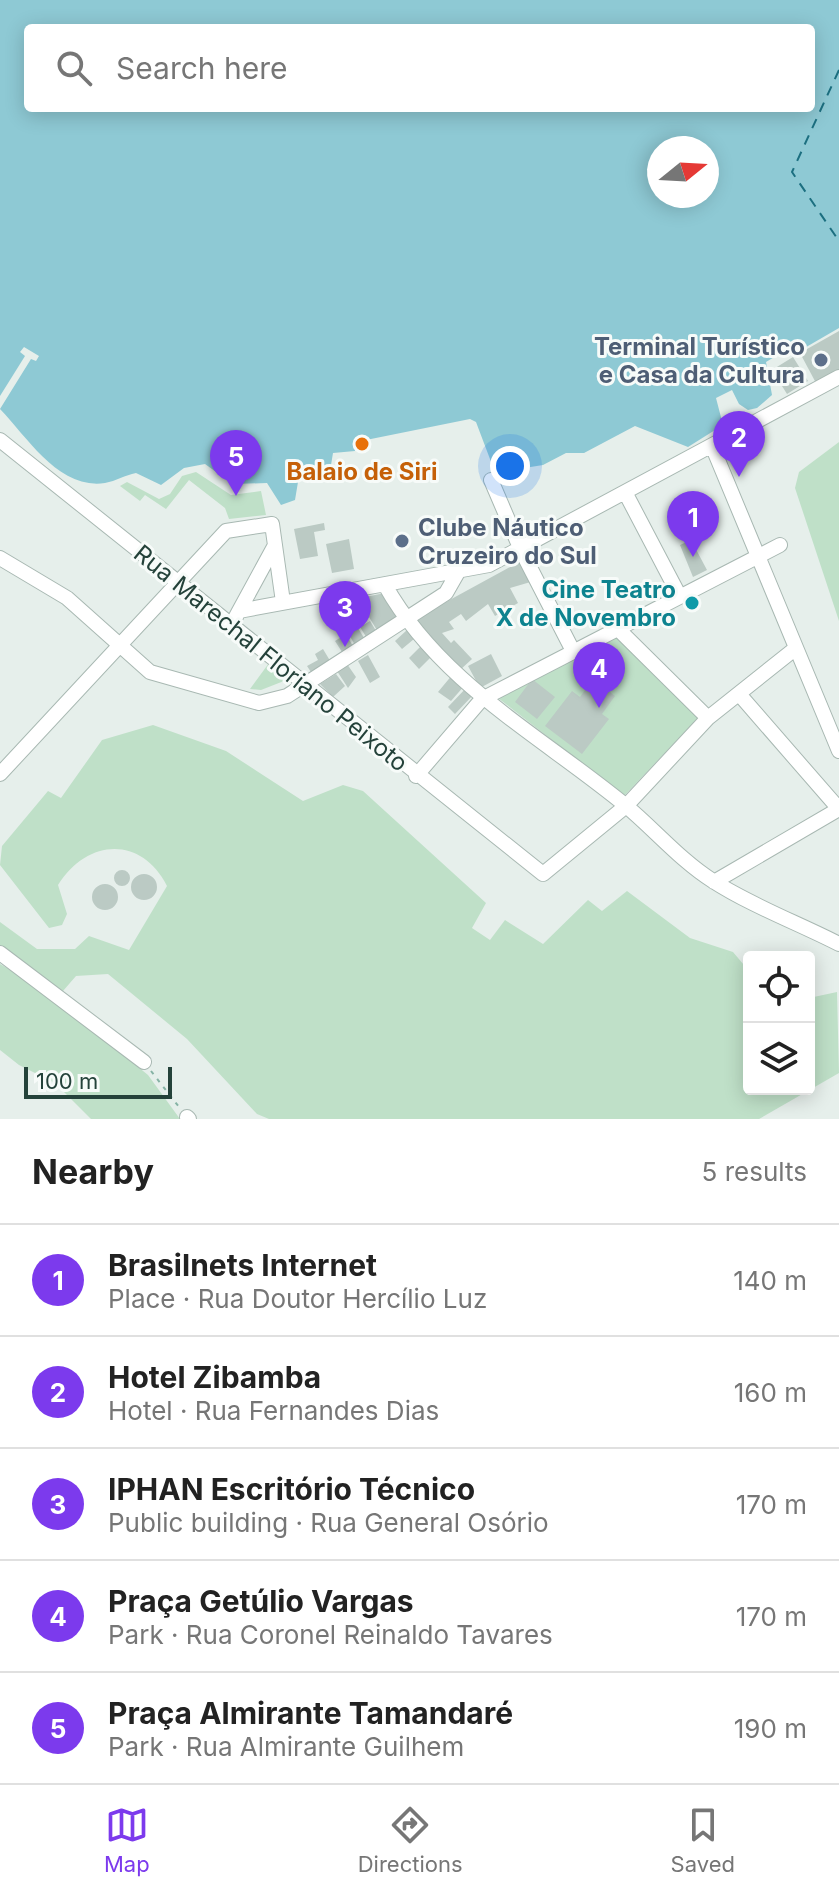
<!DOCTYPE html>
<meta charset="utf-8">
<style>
body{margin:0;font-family:Inter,sans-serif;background:#f6f6f6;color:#222}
.controls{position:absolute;right:24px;bottom:24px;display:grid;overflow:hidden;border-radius:8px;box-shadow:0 4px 20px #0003}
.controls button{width:72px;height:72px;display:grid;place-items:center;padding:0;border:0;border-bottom:2px solid #e0e0e0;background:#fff;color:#222;font:40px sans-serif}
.compass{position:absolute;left:647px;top:136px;width:72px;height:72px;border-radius:50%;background:#fff;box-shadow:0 4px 20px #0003;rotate:72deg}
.scale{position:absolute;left:24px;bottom:20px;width:148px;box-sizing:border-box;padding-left:8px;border:4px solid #24423a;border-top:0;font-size:22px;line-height:28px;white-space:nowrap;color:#24423a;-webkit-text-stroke:6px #f7fbf9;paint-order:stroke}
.you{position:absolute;left:510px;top:466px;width:28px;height:28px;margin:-20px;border:6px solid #fff;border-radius:50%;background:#1a73e8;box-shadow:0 0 0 12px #1a73e833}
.badge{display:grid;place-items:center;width:52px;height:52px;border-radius:50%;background:#7c3aed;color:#fff;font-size:26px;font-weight:700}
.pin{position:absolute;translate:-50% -66px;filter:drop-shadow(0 2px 4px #0008)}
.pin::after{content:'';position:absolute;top:42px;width:28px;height:24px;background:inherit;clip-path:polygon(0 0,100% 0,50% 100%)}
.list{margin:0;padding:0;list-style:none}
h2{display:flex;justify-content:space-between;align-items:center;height:104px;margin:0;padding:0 32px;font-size:34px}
h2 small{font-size:26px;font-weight:400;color:#767676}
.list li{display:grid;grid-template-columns:52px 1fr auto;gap:24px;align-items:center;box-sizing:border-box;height:112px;padding:0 32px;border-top:2px solid #e0e0e0}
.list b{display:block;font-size:30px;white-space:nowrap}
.list p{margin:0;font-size:26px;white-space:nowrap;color:#767676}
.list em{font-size:26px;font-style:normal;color:#767676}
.icon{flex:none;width:44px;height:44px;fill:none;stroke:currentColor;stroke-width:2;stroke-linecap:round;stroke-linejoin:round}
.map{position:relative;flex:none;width:839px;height:1119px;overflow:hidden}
.search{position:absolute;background:#fff;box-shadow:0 4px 20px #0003;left:24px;right:24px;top:24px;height:88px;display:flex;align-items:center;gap:20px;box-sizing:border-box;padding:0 28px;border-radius:8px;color:#767676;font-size:30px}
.sheet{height:664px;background:#fff}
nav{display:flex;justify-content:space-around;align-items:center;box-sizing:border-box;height:112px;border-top:2px solid #e0e0e0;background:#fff;font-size:22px;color:#767676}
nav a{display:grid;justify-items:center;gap:4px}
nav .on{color:#7c3aed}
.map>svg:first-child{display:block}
.green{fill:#bfe0c8}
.water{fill:#8ec9d4;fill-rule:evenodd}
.pier{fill:#e6efeb}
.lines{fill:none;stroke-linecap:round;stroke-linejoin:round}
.ferry{stroke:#1c6f80;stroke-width:2;stroke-dasharray:10 8;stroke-linecap:butt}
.building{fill:#bbcac4}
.minor-casing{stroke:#a8b8b2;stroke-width:16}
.path{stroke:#86b3a5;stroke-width:2;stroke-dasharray:4 6;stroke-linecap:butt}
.minor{stroke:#fff;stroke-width:14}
.service-dot{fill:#5c6f8a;stroke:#f7fbf9;stroke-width:3}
.food-dot{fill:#e8710a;stroke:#f7fbf9;stroke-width:3}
.culture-dot{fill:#0f9aa8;stroke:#f7fbf9;stroke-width:3}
.labels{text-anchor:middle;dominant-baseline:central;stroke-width:6;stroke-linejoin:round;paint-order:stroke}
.service-label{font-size:24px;font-weight:bold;fill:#4e5e75;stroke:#f7fbf9;text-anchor:end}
.food-label{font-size:24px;font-weight:bold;fill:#c56008;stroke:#f7fbf9}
.culture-label{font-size:24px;font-weight:bold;fill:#0d838f;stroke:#f7fbf9;text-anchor:end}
.street-label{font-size:24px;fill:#24423a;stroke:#f7fbf9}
</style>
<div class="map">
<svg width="839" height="1119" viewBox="0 0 839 1119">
<rect width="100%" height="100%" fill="#e6efeb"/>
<path class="green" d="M 839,442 L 839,621 L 795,488 L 799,472 Z
M 196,472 L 231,495 L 261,491 L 266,515 L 229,519 L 225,508 L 189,480 L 166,509 L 145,495 L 140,501 L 120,486 L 127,482 L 159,499 L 170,494 L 182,476 Z
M 615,636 L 698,718 L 624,796 L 498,698 Z
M 269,663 L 289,679 L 261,690 L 250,689 Z
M 153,725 L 226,751 L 303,801 L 343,785 L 363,791 L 486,903 L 472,928 L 490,940 L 505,920 L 543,944 L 588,900 L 602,911 L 627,891 L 690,938 L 733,952 L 749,971 L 749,1089 L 809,1089 L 809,998 L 837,992 L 839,1073 L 759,1119 L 269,1119 L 257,1114 L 187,1039 L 108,974 L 76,976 L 63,991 L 0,950 L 0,922 L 37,949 L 75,949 L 89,936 L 129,950 L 167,886 C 141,835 87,839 58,885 L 67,914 L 62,925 L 49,928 L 0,865 L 2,846 L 48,791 L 61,798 L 102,740 Z
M 0,964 L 40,987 L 148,1075 L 180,1119 L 91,1119 L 55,1083 L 19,1065 L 0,1050 Z"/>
<path class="water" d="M 0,0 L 839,0 L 839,328 L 801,350 L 786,350 L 766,362 L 772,395 L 757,408 L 748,410 L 739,404 L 732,390 L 716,398 L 723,425 L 688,447 L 635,426 L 584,453 L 566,453 L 543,465 L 512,470 L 493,467 L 476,422 L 470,419 L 361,441 L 356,443 L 355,451 L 333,453 L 330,471 L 299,476 L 295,500 L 281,505 L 267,483 L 233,484 L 205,464 L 184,468 L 161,485 L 136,473 C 125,475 116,481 105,483 C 59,490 28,438 0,409 ZM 28,28 L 811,28 L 811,108 L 28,108 ZM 659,148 L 707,148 L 707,196 L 659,196 Z"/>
<path class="pier" d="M 24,347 L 39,356 L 36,361 L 31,359 L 0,409 L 0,396 L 25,356 L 20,352 Z"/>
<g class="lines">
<path class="ferry" d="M 839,70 L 792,172 L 839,241"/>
</g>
<path class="building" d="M 839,331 L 839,370 L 816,383 L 800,353 Z
M 793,357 L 808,381 L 787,394 L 772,370 Z
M 324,523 L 325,530 L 314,532 L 318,556 L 300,559 L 294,529 Z
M 349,539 L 354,569 L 332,573 L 326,544 Z
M 691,540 L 707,570 L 693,577 L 680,545 Z
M 523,560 L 534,581 L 510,588 L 518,603 L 495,616 L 488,604 L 466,621 L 461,614 L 449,622 L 454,629 L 442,633 L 451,643 L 454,640 L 472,659 L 460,670 L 413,620 Z
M 385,593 L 400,618 L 378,632 L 369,617 L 366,621 L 360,598 Z
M 370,621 L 378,634 L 368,640 L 360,627 Z
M 356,625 L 366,641 L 356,647 L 347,631 Z
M 407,630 L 414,639 L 402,649 L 395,641 Z
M 346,634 L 354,648 L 344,655 L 335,641 Z
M 422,645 L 432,656 L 419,669 L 409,658 Z
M 323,649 L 332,664 L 313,675 L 307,666 L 318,660 L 315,654 Z
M 491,654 L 502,676 L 480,688 L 468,666 Z
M 368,655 L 380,677 L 370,683 L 358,661 Z
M 347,664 L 356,677 L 348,688 L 337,671 Z
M 336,674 L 345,686 L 333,697 L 320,684 Z
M 453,674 L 465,685 L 451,701 L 438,692 Z
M 532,679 L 555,697 L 537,719 L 515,702 Z
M 593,679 L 615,696 L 602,714 L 609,719 L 582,754 L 545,726 L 572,691 L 580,697 Z
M 467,687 L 474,694 L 455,714 L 448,707 Z
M114 878a8 8 0 1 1 16 0a8 8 0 1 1-16 0Z
M131 887a13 13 0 1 1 26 0a13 13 0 1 1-26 0Z
M92 897a13 13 0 1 1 26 0a13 13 0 1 1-26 0Z"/>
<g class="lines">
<defs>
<path id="minor" d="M 0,440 L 543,874 L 626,806 L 708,718 L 796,648
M 713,448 L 839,751
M 491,480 L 521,550 L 573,651
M 626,494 L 679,595
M 0,558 L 67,598 L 150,672 L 259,703 L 287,696 L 446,593 L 458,572
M 385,585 C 440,683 541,736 625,805 C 655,830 680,860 713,881 C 752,906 798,923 839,944
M 239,611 L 275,545
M 231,626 L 239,611 L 489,565 L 839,377
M 617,628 L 708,718
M 739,694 L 839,809
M 0,774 L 226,531 L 272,524 L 283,602
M 416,776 L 482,699 L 780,545
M 714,882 L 839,809
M 0,953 L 144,1062
M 187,1117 L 189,1119"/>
</defs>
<use href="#minor" class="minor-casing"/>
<path class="path" d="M 151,1071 L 179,1107"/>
<use href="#minor" class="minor"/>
</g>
<g class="service-dot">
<circle cx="821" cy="360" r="8"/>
<circle cx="402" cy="541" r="8"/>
</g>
<circle class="food-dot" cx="362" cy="444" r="8"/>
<circle class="culture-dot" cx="692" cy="603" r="8"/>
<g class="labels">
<g class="service-label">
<text x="805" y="346">Terminal Turístico<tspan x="805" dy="28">e Casa da Cultura</tspan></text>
<text x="418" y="527" text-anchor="start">Clube Náutico<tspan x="418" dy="28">Cruzeiro do Sul</tspan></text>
</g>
<g class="food-label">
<text x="362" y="471">Balaio de Siri</text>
</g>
<g class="culture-label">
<text x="676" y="589">Cine Teatro<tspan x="676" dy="28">X de Novembro</tspan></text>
</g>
<g class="street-label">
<text transform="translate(271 658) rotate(39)">Rua Marechal Floriano Peixoto</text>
</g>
</g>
</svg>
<div class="controls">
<button><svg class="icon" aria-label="locate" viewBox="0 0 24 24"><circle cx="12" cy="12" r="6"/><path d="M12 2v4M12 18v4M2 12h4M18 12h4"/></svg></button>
<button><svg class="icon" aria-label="layers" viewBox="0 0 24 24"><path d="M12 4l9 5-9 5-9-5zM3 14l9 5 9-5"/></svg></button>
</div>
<svg class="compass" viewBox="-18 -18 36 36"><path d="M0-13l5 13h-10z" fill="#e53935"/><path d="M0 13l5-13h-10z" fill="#767676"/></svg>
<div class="scale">100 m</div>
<div class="you"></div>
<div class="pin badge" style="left:693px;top:557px">1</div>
<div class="pin badge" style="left:739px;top:477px">2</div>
<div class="pin badge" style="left:345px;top:647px">3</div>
<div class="pin badge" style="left:599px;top:708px">4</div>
<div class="pin badge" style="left:236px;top:496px">5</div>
<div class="search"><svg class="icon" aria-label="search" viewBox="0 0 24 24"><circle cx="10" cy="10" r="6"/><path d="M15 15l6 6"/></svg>Search here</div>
</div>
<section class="sheet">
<h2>Nearby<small>5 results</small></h2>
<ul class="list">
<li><span class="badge">1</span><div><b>Brasilnets Internet</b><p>Place · Rua Doutor Hercílio Luz</p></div><em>140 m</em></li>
<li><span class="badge">2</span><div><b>Hotel Zibamba</b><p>Hotel · Rua Fernandes Dias</p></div><em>160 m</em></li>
<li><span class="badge">3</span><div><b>IPHAN Escritório Técnico</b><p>Public building · Rua General Osório</p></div><em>170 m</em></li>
<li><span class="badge">4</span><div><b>Praça Getúlio Vargas</b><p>Park · Rua Coronel Reinaldo Tavares</p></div><em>170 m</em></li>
<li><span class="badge">5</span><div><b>Praça Almirante Tamandaré</b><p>Park · Rua Almirante Guilhem</p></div><em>190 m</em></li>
</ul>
</section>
<nav>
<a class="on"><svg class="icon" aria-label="map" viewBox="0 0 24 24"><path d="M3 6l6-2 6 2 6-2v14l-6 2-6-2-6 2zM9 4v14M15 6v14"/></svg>Map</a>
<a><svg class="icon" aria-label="directions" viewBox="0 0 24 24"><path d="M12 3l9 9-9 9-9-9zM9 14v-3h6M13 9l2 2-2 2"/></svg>Directions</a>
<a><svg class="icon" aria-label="saved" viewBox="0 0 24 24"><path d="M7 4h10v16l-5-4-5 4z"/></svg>Saved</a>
</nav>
